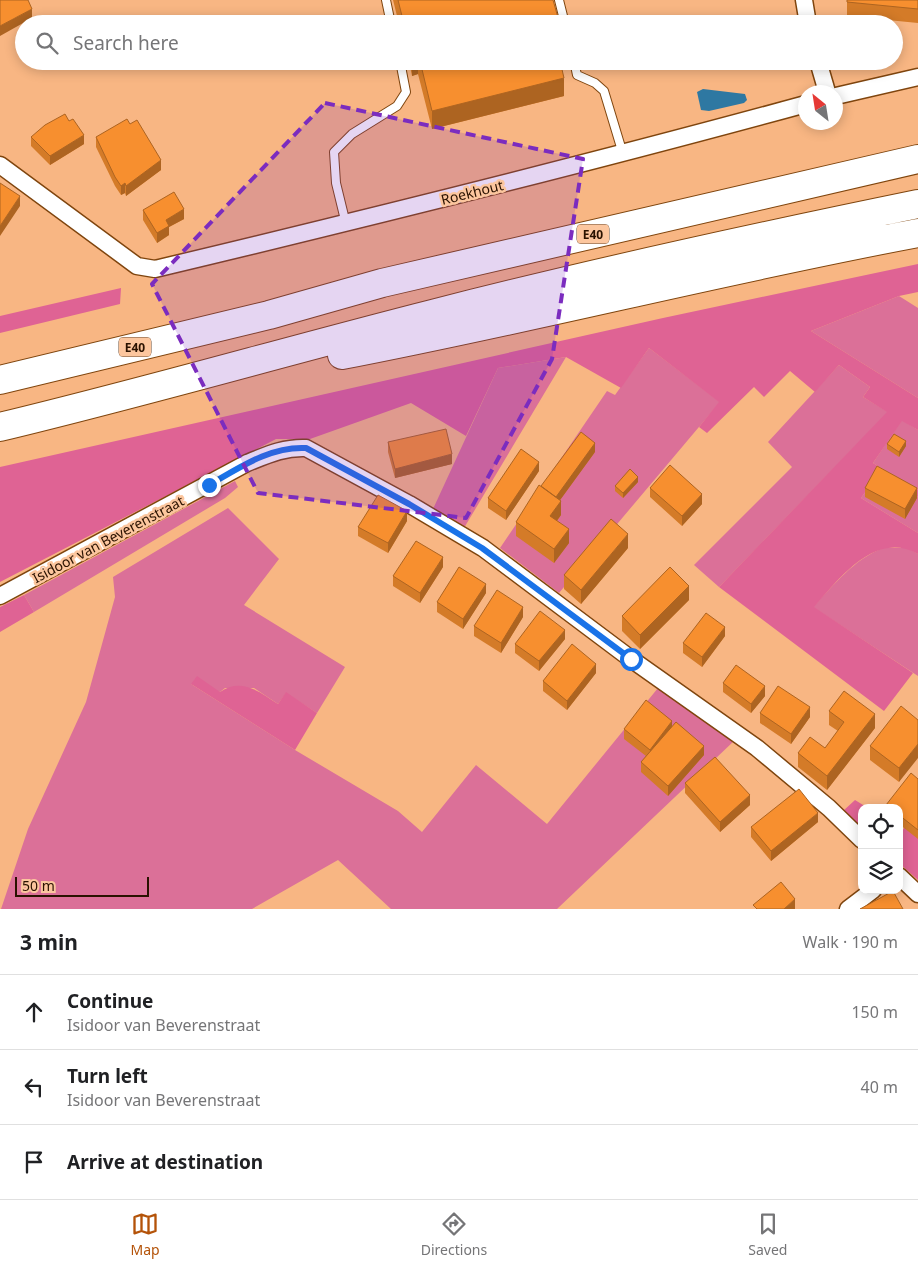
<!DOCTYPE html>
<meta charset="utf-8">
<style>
body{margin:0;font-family:"Noto Sans",sans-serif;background:#f6f6f6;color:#202124}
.controls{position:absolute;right:15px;bottom:15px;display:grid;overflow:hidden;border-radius:10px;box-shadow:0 2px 12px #0003}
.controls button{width:45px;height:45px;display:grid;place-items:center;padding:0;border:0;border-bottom:1px solid #e0e0e0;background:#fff;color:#202124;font:25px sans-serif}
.compass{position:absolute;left:798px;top:85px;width:45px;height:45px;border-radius:50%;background:#fff;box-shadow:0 2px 12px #0003;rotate:330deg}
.scale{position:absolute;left:15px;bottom:12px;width:134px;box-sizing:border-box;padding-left:5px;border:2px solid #2a1200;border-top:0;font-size:14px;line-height:18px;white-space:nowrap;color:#2a1200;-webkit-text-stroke:4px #fcc69e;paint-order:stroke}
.stop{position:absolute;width:15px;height:15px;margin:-11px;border:4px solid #1a73e8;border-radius:50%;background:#fff}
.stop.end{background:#1a73e8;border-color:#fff;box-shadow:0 1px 5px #0008}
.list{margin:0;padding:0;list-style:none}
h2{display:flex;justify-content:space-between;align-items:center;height:65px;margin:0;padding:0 20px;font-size:21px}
h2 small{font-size:16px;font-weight:400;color:#757577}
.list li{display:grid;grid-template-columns:32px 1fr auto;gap:15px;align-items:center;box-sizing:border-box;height:75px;padding:0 20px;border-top:1px solid #e0e0e0}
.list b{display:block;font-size:19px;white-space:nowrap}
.list p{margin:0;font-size:16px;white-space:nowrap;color:#757577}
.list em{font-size:16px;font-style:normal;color:#757577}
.icon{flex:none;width:28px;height:28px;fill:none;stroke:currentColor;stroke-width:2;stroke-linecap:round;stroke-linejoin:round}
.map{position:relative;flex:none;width:918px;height:909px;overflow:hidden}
.search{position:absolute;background:#fff;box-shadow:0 2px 12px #0003;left:15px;right:15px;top:15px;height:55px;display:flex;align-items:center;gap:12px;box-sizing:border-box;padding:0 18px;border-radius:28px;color:#757577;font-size:19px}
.sheet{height:290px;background:#fff}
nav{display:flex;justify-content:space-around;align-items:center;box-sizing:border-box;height:70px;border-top:1px solid #e0e0e0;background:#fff;font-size:14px;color:#757577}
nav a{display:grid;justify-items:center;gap:2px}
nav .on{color:#b45309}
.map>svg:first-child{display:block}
.green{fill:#db7098}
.forest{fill:#df6394}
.water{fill:#2e78a2}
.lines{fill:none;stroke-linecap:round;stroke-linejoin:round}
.lane-casing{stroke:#7f450e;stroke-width:10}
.street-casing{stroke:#7f450e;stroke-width:19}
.highway-casing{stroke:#7f450e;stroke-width:30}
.lane{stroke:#fff;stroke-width:8}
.street{stroke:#fff;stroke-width:16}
.highway{stroke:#fff;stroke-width:28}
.wall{fill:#d47b28}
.shaded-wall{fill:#ad6421}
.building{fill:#f78f2f;stroke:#ad6421}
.route{stroke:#1a73e8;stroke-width:6}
.marked{fill:#7b2cbf;fill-opacity:0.2;stroke:#7b2cbf;stroke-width:4;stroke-dasharray:10 6;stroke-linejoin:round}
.labels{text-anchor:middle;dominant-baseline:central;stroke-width:5;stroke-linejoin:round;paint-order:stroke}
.shield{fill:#fcc69e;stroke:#69482f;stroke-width:1}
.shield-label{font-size:12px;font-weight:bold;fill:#2a1200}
.street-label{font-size:14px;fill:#2a1200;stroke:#fcc69e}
</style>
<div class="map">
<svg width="918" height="909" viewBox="0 0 918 909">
<rect width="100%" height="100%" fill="#f8b683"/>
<path class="green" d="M 899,296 L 918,308 L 918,398 L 811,331 Z
M 649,348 L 720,402 L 559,593 L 500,548 L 607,391 L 615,395 Z
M 566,357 L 464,528 L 433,509 L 498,368 Z
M 839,365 L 870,387 L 863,397 L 888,412 L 719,587 L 694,565 L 792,467 L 768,442 Z
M 902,420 L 918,430 L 918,490 L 873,463 Z
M 879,473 L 918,497 L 918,533 L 861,498 Z
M 235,481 L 238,487 L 225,498 L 34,612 L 24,595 Z
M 228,508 L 279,559 L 244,605 L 345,667 L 317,713 L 286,693 L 278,704 L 254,688 L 225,688 L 220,692 L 191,684 L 295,750 L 398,811 L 422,832 L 476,765 L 547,824 L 658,688 L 734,741 L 557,909 L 391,909 L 338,860 L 252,909 L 1,909 L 28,829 L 86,702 L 115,597 L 113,577 Z
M 883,548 L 908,548 L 918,554 L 918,676 L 813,607 C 835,584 853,560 883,548 Z"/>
<path class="forest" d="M 918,264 L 918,292 L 899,296 L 811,331 L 918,398 L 918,430 L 902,421 L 873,463 L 918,490 L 918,497 L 879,473 L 861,498 L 918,533 L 918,554 C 875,530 839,579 814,607 L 913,673 L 884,711 L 719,587 L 887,412 L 863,397 L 870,387 L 839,365 L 815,392 L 790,371 L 764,397 L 754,387 L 707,433 L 699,427 L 719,402 L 649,348 L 621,388 L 566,357 L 498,368 L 466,436 L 411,403 L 310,439 L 276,439 L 0,582 L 0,467 L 663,318 Z
M 121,288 L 120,304 L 0,333 L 0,316 Z
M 24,595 L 34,612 L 0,632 L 0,607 Z
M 197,676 L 220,692 C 241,677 260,692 278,704 L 286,692 L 317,713 L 295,750 L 191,684 Z
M 855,800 L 868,808 L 862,808 L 862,828 L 843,811 Z
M 918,824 L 918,880 L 899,863 L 899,837 L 904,828 Z"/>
<path class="water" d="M 703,89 L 745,94 L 747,100 L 744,103 L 709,111 L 701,110 L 697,92 Z"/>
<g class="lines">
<defs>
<path id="lane" d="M 386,0 L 391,24
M 559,0 L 565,24
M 574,61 L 577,75 L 595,83 L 604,91 L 623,154
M 346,224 L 336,183 L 334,152 L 352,134 L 397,106 L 406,92 L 400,61"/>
<path id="street" d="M 804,0 L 808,24
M 818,61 L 827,92
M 836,96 L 918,77
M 0,165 L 137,266 L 155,269 C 373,217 590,163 806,104
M 0,596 L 247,463 C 267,455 284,447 306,448 L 409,504 L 483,548 L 631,659 L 757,748 L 829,808 L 862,840
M 899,876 L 918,894
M 848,909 L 873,890"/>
<path id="highway" d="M 342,355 C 535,318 725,269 918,233
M 0,380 L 269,315 L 382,283 L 918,159
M 0,427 C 146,392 290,350 436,313 C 596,272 757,237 918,204"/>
</defs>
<use href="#lane" class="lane-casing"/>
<use href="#street" class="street-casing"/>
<use href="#highway" class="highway-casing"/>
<use href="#lane" class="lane"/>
<use href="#street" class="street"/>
<use href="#highway" class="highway"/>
</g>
<path class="wall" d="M 393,0 L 553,0 L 559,24 L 399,24 Z
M 847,0 L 918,0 L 918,23 L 847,16 Z
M 409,61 L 560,61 L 564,96 L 432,129 L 418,74 L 412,76 Z
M 130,124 L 161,170 L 126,196 L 125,193 L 121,195 L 115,186 L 96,147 L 96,137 Z
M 31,137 L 84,144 L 50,165 L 31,146 Z
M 143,210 L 184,219 L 169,227 L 169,235 L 157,243 L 143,220 Z
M 388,442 L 452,464 L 395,478 L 388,452 Z
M 887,444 L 906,446 L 899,457 L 887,449 Z
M 595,452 L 560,500 L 561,515 L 557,521 L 569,543 L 554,563 L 516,536 L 516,522 L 541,486 Z
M 539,471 L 506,520 L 488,508 L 488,498 Z
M 638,482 L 623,498 L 615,491 L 615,486 Z
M 650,488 L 702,504 L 682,526 L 650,497 Z
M 865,488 L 917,498 L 905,519 L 865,497 Z
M 407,521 L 388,553 L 358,536 L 358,527 Z
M 628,548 L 581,604 L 564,589 L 564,575 Z
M 443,567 L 420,603 L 393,586 L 393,576 Z
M 486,593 L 463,629 L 437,612 L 437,602 Z
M 689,600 L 640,649 L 622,631 L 622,616 Z
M 523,617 L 501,653 L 474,636 L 474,626 Z
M 725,636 L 702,667 L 683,653 L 683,643 Z
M 565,639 L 539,671 L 515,653 L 515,644 Z
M 596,673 L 567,710 L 543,691 L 543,681 Z
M 723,683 L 765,696 L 751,713 L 723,692 Z
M 829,711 L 875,728 L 827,790 L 798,767 L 798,753 L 825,748 L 838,731 L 829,725 Z
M 760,713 L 810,717 L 791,744 L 760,723 Z
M 918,720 L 899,782 L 870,760 L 870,746 Z
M 672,726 L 704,755 L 668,796 L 641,772 L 641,762 L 646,756 L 624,739 L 624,729 Z
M 918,779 L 918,839 L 899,824 L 899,808 L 886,808 L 886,805 Z
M 685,783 L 750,805 L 720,832 L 685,793 Z
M 818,822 L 771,861 L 751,837 L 751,827 Z"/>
<path class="shaded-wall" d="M 32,9 L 32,18 L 0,36 L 0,26 Z
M 559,21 L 559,24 L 550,24 L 550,23 Z
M 412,61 L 418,61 L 418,74 L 412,76 Z
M 564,78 L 564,96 L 432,129 L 432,111 Z
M 84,135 L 84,144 L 50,165 L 50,156 Z
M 161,160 L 161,170 L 126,196 L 126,186 Z
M 125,183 L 125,193 L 121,195 L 121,186 Z
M 20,196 L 20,206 L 0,236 L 0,226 Z
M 184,209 L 184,219 L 169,227 L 169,235 L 157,243 L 157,233 L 166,220 Z
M 906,441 L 906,446 L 899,457 L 899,452 Z
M 595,443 L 595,452 L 555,507 L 555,497 Z
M 452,454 L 452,464 L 395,478 L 395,469 Z
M 539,462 L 539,471 L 506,520 L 506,511 Z
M 638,477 L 638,482 L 623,498 L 623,493 Z
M 917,488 L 917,498 L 905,519 L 905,509 Z
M 702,494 L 702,504 L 682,526 L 682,516 Z
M 561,501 L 561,515 L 550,530 L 550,516 Z
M 407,511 L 407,521 L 388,553 L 388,543 Z
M 569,529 L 569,543 L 554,563 L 554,549 Z
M 628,534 L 628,548 L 581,604 L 581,590 Z
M 443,557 L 443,567 L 420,603 L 420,593 Z
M 486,584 L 486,593 L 463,629 L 463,619 Z
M 689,586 L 689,600 L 640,649 L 640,635 Z
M 523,607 L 523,617 L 501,653 L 501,643 Z
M 725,627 L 725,636 L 702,667 L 702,657 Z
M 565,630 L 565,639 L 539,671 L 539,661 Z
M 596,664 L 596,673 L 567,710 L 567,701 Z
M 765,686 L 765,696 L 751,713 L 751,704 Z
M 810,707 L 810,717 L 791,744 L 791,734 Z
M 875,714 L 875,728 L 827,790 L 827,776 Z
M 672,721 L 672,730 L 650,759 L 650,750 Z
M 918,744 L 918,758 L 899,782 L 899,768 Z
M 704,746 L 704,755 L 668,796 L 668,786 Z
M 750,795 L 750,805 L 720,832 L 720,822 Z
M 818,813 L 818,822 L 771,861 L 771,851 Z
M 795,899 L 795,909 L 784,909 Z"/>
<path class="building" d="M 0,0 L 28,0 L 32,9 L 0,26 Z
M 398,0 L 553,0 L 559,21 L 550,23 L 550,24 L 404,24 Z
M 847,0 L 918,0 L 918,9 L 847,2 Z
M 420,61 L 560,61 L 564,78 L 432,111 Z
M 65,114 L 69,121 L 73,119 L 84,135 L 50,156 L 31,137 L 45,125 Z
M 127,119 L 130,124 L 137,120 L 161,160 L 126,186 L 125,183 L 121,186 L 115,177 L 96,137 Z
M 0,183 L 20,196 L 0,226 Z
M 174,192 L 184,209 L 166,220 L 169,226 L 157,233 L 143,210 Z
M 446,429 L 452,454 L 395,469 L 388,442 Z
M 581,432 L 595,443 L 556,497 L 541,486 Z
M 894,434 L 906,441 L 899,452 L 887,444 Z
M 521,449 L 539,462 L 506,511 L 488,498 Z
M 670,465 L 702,494 L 682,516 L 650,488 Z
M 877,466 L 917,488 L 905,509 L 865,488 Z
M 630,469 L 638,477 L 623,493 L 615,486 Z
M 539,485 L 561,501 L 550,516 L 569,529 L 554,549 L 516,522 Z
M 378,495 L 407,511 L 388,543 L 358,527 Z
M 611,519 L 628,534 L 581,590 L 564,575 Z
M 416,541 L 443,557 L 420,593 L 393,576 Z
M 459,567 L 486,584 L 463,619 L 437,602 Z
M 670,567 L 689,586 L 640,635 L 622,616 Z
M 497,590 L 523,607 L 501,643 L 474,626 Z
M 540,611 L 565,630 L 539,661 L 515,644 Z
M 706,613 L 725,627 L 702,657 L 683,643 Z
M 572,644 L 596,664 L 567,701 L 543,681 Z
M 736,665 L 765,686 L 751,704 L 723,683 Z
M 778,686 L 810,707 L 791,734 L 760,713 Z
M 844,691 L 875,714 L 827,776 L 798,753 L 810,737 L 825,748 L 844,722 L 829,711 Z
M 646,700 L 672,721 L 650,750 L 624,729 Z
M 901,706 L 918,720 L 918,744 L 899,768 L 870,746 Z
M 676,722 L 704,746 L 668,786 L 641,762 Z
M 715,757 L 750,795 L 720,822 L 685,783 Z
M 911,773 L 918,779 L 918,830 L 899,815 L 899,808 L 890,808 L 886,805 Z
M 799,789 L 818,813 L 771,851 L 751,827 Z
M 781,882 L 795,899 L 784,909 L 757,909 L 753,905 Z
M 893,891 L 903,909 L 860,909 Z"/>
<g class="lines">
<path class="route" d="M 209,485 C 239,468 270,446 306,448 L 409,504 L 482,548 L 631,659"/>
</g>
<path class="marked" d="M 325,103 L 583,159 L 552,359 L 466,518 L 258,493 L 152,284 Z"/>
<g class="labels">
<g class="shield">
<rect x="577" y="224.5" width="32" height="19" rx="4"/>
<rect x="119" y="337.5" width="32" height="19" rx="4"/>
</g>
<g class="shield-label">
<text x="593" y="234">E40</text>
<text x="135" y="347">E40</text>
</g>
<g class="street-label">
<text transform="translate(472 192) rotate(-14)">Roekhout</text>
<text transform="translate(108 539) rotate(-28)">Isidoor van Beverenstraat</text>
</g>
</g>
</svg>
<div class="controls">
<button><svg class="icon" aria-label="locate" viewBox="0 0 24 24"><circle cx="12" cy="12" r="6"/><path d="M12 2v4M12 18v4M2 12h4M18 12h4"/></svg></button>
<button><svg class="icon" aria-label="layers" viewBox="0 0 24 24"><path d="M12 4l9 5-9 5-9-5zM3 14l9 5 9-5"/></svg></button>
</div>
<svg class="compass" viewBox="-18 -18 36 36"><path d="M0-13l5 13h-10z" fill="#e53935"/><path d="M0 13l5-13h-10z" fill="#757577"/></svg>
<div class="scale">50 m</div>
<div class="stop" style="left:631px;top:659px"></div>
<div class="stop end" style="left:209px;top:485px"></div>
<div class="search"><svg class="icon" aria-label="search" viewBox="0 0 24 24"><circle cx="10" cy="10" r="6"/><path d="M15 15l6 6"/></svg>Search here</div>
</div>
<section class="sheet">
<h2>3 min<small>Walk · 190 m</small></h2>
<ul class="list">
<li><svg class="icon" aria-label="ahead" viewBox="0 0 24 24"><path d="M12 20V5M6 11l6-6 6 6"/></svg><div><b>Continue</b><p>Isidoor van Beverenstraat</p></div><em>150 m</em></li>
<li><svg class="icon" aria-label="left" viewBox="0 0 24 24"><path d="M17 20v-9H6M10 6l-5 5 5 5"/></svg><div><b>Turn left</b><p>Isidoor van Beverenstraat</p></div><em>40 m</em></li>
<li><svg class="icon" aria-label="arrive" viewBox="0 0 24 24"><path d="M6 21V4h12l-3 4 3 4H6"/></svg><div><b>Arrive at destination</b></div></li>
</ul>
</section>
<nav>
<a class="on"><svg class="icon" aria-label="map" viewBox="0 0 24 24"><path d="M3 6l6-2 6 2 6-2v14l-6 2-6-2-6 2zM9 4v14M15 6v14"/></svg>Map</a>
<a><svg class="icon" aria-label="directions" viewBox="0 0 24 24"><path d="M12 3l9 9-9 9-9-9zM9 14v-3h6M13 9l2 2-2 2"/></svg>Directions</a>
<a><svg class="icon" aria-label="saved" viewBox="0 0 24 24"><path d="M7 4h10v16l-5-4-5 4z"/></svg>Saved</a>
</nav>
